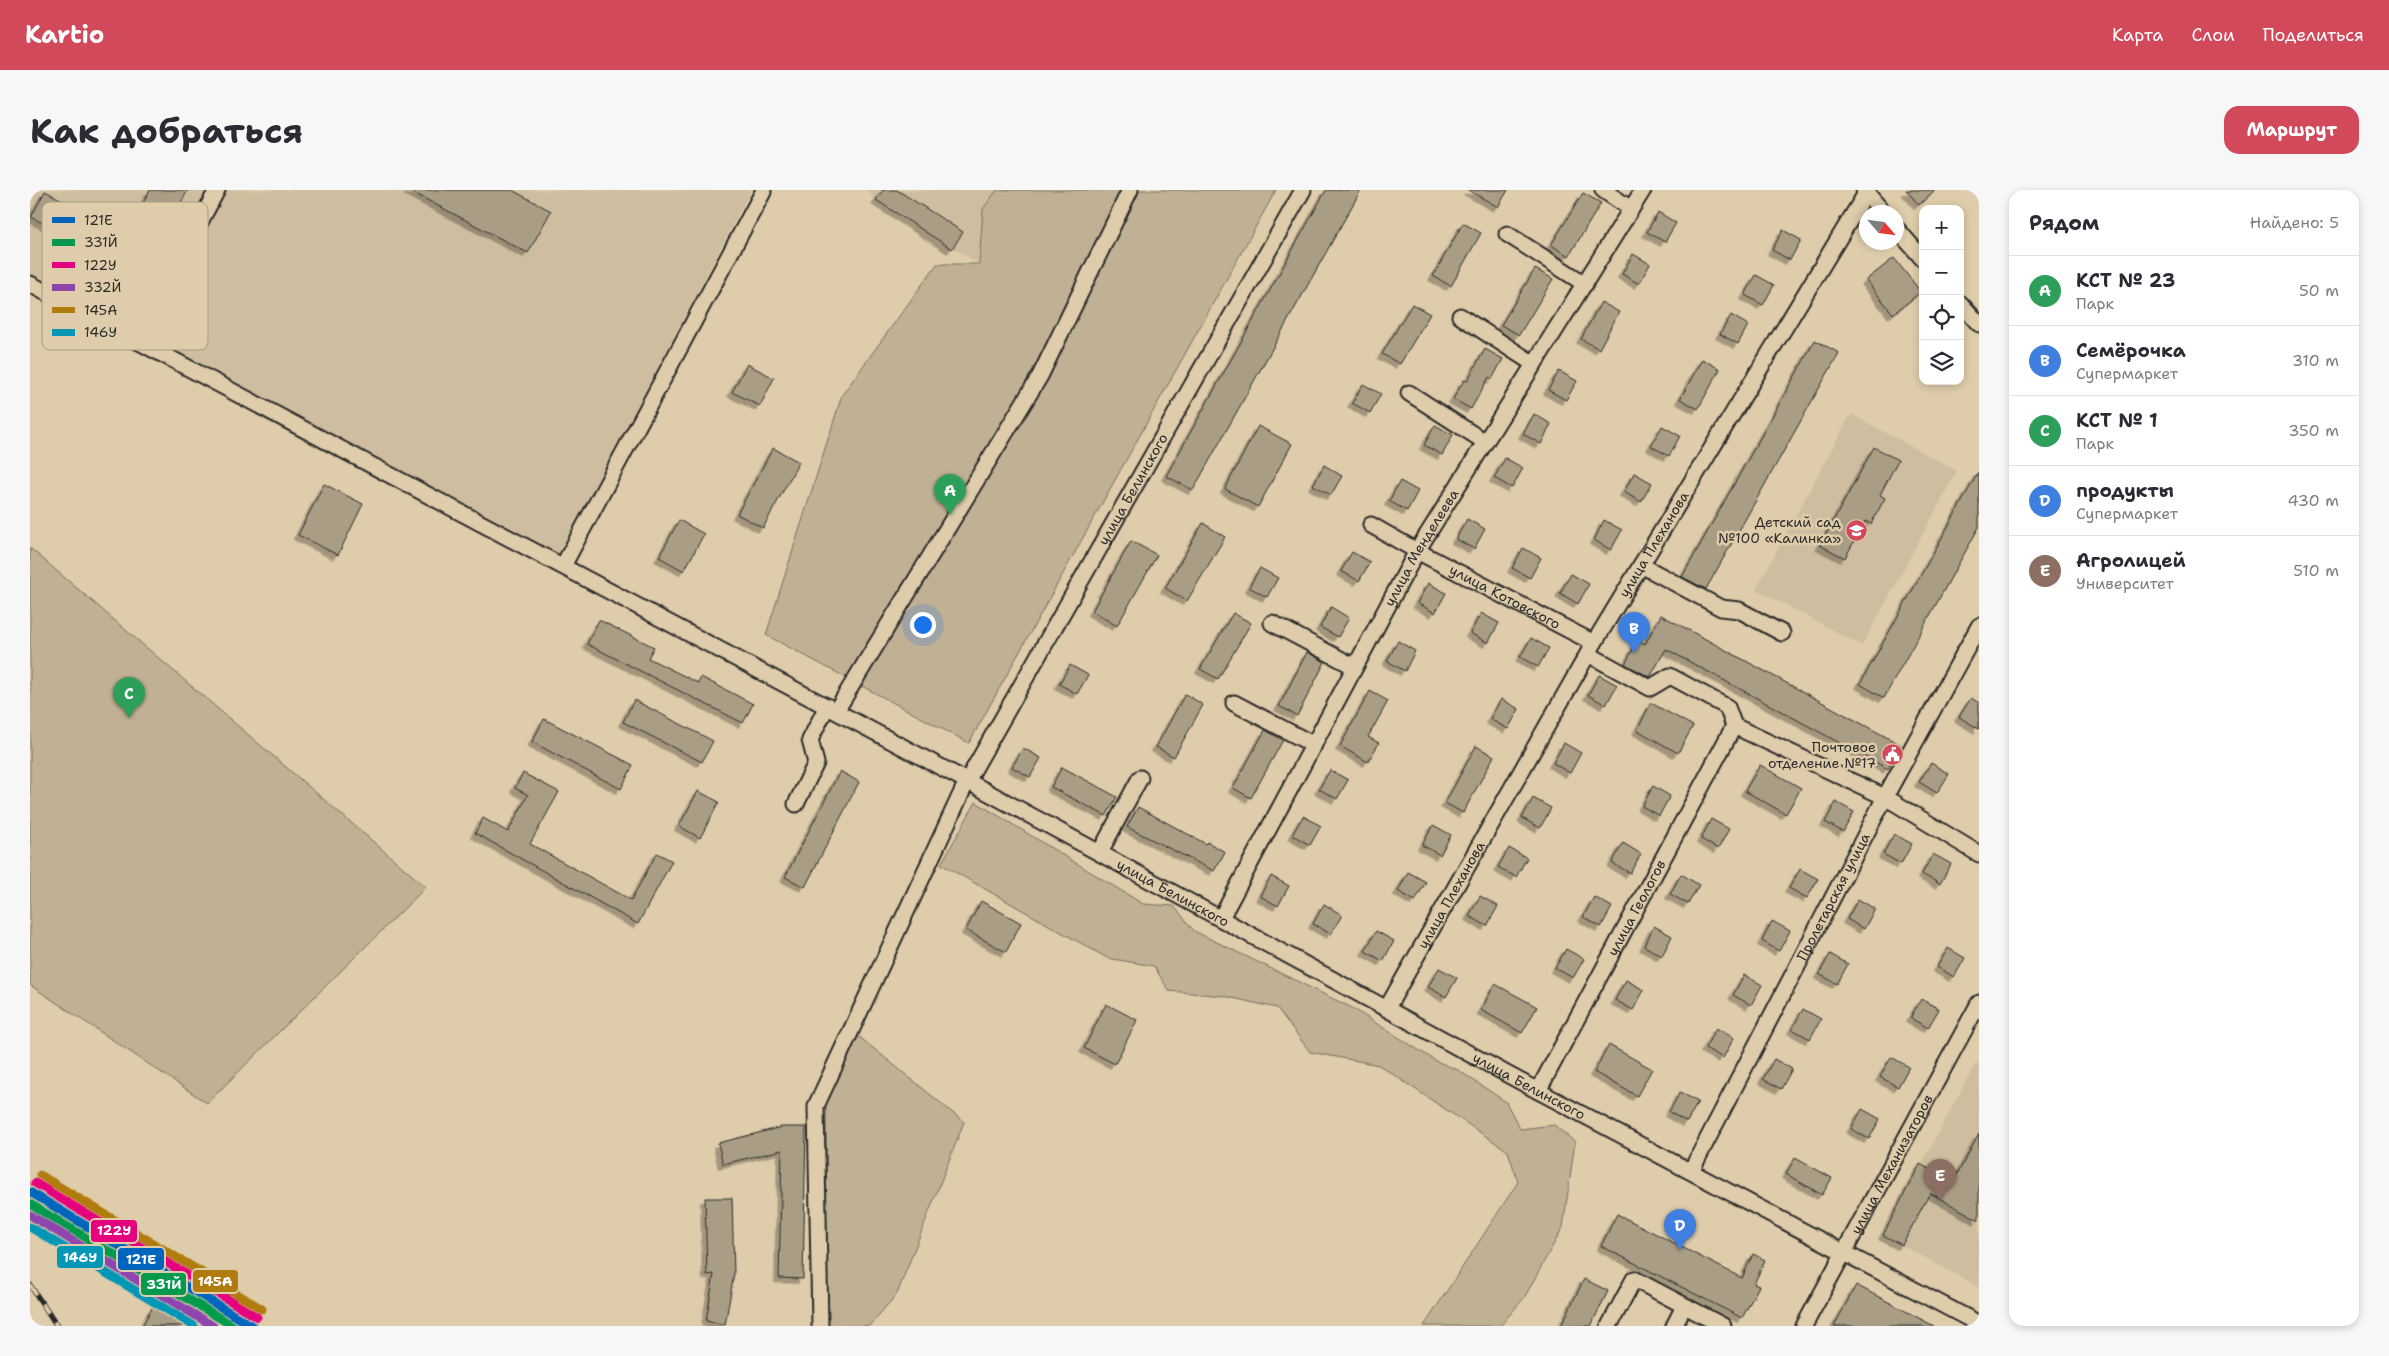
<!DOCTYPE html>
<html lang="ru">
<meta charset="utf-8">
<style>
body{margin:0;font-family:"Shantell Sans",sans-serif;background:#f7f7f7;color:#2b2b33}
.controls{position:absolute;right:15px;top:15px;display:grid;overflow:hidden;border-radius:10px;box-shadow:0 2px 8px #0003}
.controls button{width:45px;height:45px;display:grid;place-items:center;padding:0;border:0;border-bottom:1px solid #e1e1e2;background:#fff;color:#2b2b33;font:25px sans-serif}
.compass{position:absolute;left:1829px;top:15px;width:45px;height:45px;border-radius:50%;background:#fff;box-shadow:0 2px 8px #0003;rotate:118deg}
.you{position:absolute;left:892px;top:434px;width:18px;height:18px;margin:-12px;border:4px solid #fff;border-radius:50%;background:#1a73e8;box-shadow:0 0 0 8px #1a73e833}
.badge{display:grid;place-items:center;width:32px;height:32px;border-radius:50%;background:#d1495b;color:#fff;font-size:16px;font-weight:700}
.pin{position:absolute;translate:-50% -41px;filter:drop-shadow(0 1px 2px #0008)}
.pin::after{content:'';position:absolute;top:26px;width:18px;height:15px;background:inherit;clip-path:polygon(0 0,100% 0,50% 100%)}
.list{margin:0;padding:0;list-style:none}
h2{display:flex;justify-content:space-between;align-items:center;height:65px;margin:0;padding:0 20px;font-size:21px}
h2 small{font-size:16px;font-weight:400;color:#7c7c81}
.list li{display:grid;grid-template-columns:32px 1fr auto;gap:15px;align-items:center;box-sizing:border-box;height:70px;padding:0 20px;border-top:1px solid #e1e1e2}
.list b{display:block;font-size:19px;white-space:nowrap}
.list p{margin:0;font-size:16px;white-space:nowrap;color:#7c7c81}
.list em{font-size:16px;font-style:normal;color:#7c7c81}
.icon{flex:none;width:28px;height:28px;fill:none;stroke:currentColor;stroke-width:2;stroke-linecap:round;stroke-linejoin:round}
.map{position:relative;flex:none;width:1949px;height:1136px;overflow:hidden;border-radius:15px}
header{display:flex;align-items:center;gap:30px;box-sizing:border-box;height:70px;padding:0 25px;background:#d1495b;color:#fff}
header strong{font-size:24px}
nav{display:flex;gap:28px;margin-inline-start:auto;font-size:18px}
.intro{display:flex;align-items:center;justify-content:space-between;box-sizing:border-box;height:120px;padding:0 30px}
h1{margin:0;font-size:35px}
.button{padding:12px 22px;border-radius:15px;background:#d1495b;color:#fff;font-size:18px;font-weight:700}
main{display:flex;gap:30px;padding:0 30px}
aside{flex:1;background:#fff;border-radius:15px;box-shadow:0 2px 8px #0003}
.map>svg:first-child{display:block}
.built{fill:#cebe9f}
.green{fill:#c0b195;stroke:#766e60}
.building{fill:#a99d85;stroke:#2b2b2b;filter:url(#shadow)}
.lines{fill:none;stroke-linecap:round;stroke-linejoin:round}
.minor-casing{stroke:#2b2b2b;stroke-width:19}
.minor{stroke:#deccaa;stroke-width:15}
.rail-casing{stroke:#2b2b2b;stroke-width:5.5}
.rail{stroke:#deccaa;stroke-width:4;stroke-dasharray:11;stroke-linecap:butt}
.rail-1-casing{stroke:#deccaa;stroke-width:12}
.rail-2-casing{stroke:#deccaa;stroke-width:12}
.rail-3-casing{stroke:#deccaa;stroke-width:12}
.rail-4-casing{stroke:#deccaa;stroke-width:12}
.rail-5-casing{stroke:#deccaa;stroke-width:12}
.rail-6-casing{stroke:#deccaa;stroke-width:12}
.rail-1{stroke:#0065bd;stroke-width:9}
.rail-2{stroke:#049a4d;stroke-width:9}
.rail-3{stroke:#e5007d;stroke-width:9}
.rail-4{stroke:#8e44ad;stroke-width:9}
.rail-5{stroke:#b07b0f;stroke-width:9}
.rail-6{stroke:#0696b6;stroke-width:9}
.labels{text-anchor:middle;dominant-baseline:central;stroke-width:5;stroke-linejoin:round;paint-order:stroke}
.street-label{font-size:14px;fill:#2b2b2b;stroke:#deccaa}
.poi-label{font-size:14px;fill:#2b2b2b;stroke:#deccaa;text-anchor:end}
.key{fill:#deccaa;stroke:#a89c84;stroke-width:1}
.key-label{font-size:14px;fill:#2b2b2b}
.line-badge{stroke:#deccaa;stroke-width:2}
.badge-label{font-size:14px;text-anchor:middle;font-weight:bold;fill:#fff}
</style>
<header>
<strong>Kartio</strong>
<nav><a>Карта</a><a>Слои</a><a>Поделиться</a></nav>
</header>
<div class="intro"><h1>Как добраться</h1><a class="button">Маршрут</a></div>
<main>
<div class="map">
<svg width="1949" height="1136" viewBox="0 0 1949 1136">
<defs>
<filter id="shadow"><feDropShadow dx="-4.5" dy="4.5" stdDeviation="0" flood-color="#0004"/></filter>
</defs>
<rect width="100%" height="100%" fill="#deccaa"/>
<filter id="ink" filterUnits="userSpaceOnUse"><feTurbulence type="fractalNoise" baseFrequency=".02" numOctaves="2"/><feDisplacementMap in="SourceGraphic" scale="10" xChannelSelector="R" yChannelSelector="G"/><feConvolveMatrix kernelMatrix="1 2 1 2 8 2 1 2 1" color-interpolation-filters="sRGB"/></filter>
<g filter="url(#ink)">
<path class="built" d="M 0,0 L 721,0 L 528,368 L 0,85 Z
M 836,0 L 967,0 L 953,19 L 949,74 L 846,10 Z
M 1821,224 L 1927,281 L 1832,456 L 1726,399 Z
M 1946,873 L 1949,875 L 1949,1097 L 1853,1045 Z"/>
<path class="green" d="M 967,0 L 1246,0 L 939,553 L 736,445 L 812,205 L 907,74 L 949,74 L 953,19 Z
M 0,358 L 396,697 L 177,913 L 0,795 Z
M 946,612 L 1113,714 L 1144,716 L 1164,741 L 1322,818 L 1406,871 L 1428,880 L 1476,912 L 1490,939 L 1524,935 L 1545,952 L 1533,1037 L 1494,1108 L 1470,1136 L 1394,1136 L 1488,992 L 1478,961 L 1349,875 L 1280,862 L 1247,818 L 1194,806 L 1139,801 L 1124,776 L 1077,768 L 911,674 Z
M 827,845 L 934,932 L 867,1104 L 839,1136 L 797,1136 L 796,915 Z"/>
<path class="building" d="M 120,0 L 158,0 L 141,31 L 112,15 Z
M 378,0 L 482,0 L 521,21 L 498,63 Z
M 853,0 L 867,0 L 933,42 L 922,59 L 846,10 Z
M 1296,0 L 1331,0 L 1163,300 L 1136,286 Z
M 1438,0 L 1478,0 L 1468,17 Z
M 1876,0 L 1905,0 L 1889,15 Z
M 15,1 L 83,37 L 70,63 L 1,27 Z
M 1553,3 L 1571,13 L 1539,66 L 1521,55 Z
M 1628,22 L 1646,33 L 1635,52 L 1617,42 Z
M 1433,33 L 1451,43 L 1421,96 L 1403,86 Z
M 1753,40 L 1771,50 L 1760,70 L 1742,60 Z
M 1603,64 L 1620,74 L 1609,94 L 1592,84 Z
M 1864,68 L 1891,102 L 1863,124 L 1836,90 Z
M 1505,79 L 1523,89 L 1489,145 L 1471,135 Z
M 1726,85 L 1744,95 L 1733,115 L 1715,105 Z
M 1571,112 L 1589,122 L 1569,159 L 1551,149 Z
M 1382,114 L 1400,124 L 1370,174 L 1352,164 Z
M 1701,125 L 1718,135 L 1708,154 L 1690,144 Z
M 1785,150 L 1809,163 L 1676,399 L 1652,387 Z
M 1455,159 L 1473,169 L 1462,189 L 1459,187 L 1441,219 L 1423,209 L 1434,190 L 1437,191 Z
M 1672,169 L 1690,179 L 1668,219 L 1650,209 Z
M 717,174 L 744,188 L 730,216 L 702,202 Z
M 1529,181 L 1547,191 L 1536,210 L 1518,200 Z
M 1333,194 L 1351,204 L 1340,223 L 1322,213 Z
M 1504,224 L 1521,234 L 1511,254 L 1493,244 Z
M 1405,235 L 1423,245 L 1412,265 L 1394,255 Z
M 1228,236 L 1262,254 L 1228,317 L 1195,299 Z
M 1632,236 L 1650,246 L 1639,266 L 1621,256 Z
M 1844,257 L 1868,270 L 1850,305 L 1855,308 L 1841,334 L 1835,331 L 1815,368 L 1790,355 Z
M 743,258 L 769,272 L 733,338 L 707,324 Z
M 1475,268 L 1493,278 L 1482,298 L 1464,288 Z
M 1294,275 L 1312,286 L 1301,305 L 1283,295 Z
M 1949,281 L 1949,337 L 1854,508 L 1830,494 Z
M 1604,283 L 1622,293 L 1611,312 L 1594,302 Z
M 1370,291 L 1388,301 L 1377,321 L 1359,311 Z
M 294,294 L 333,314 L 308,365 L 268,345 Z
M 1437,329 L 1455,339 L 1444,359 L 1426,349 Z
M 649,330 L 674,344 L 654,381 L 629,367 Z
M 1574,330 L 1592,340 L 1581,360 L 1564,350 Z
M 1173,333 L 1195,347 L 1157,411 L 1135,398 Z
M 1101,351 L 1127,365 L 1087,436 L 1062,421 Z
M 1493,358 L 1511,368 L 1500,388 L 1482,378 Z
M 1322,362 L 1340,372 L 1329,391 L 1311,381 Z
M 1230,378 L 1248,388 L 1237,407 L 1219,397 Z
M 1541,384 L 1559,394 L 1548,414 L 1530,403 Z
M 1398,393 L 1416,403 L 1405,423 L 1387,413 Z
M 1301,417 L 1319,428 L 1308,447 L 1290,437 Z
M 1203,423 L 1221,433 L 1188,489 L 1170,479 Z
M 1451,423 L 1469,433 L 1458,453 L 1440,443 Z
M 1631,425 L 1871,555 L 1858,579 L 1636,459 L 1620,487 L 1595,474 L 1608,450 L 1615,454 Z
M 569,430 L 624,457 L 618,468 L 668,493 L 671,487 L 723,514 L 713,533 L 557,454 Z
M 1501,448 L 1519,458 L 1508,477 L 1490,467 Z
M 1368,451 L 1385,461 L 1375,481 L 1357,471 Z
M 1277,462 L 1295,472 L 1267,526 L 1249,516 Z
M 1040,475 L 1058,485 L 1047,504 L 1029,494 Z
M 1569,485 L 1587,495 L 1576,515 L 1558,505 Z
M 1340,501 L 1358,511 L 1338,547 L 1349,553 L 1338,572 L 1310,556 Z
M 1155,504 L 1173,515 L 1144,567 L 1126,557 Z
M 1941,508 L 1949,513 L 1949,539 L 1929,527 Z
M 1471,509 L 1489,519 L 1478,539 L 1460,529 Z
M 604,510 L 683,551 L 672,572 L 593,532 Z
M 1621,513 L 1663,536 L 1648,563 L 1607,540 Z
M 514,529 L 603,575 L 591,599 L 502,552 Z
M 1235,540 L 1253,550 L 1221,608 L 1203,598 Z
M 1534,553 L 1551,563 L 1540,583 L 1523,573 Z
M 1446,556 L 1464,566 L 1433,623 L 1415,613 Z
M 993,558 L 1011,568 L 1000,587 L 982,577 Z
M 1901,573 L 1919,584 L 1907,603 L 1889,592 Z
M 1730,575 L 1771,598 L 1756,624 L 1715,601 Z
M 1032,577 L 1087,607 L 1076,626 L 1021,597 Z
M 1300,580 L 1318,590 L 1307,609 L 1289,599 Z
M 810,581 L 829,592 L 775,697 L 755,687 Z
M 493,583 L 529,602 L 500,654 L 601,710 L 627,663 L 642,671 L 608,734 L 445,643 L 453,628 L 478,642 L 498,605 L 485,598 Z
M 1623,596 L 1640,606 L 1629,626 L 1612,616 Z
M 668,601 L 689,612 L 670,648 L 649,636 Z
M 1503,608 L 1521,618 L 1510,638 L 1492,628 Z
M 1806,612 L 1824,622 L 1813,642 L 1795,632 Z
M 1108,617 L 1176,654 L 1177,652 L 1195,662 L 1184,681 L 1097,637 Z
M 1273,626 L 1291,636 L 1280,655 L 1262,645 Z
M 1681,629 L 1699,639 L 1688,659 L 1671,649 Z
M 1403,635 L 1421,645 L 1410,665 L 1392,655 Z
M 1864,644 L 1882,654 L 1871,674 L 1853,664 Z
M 1593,653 L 1611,664 L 1600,683 L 1582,673 Z
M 1479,658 L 1497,668 L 1486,687 L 1468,677 Z
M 1903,664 L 1921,674 L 1910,694 L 1892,684 Z
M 1770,679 L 1788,689 L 1777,708 L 1759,698 Z
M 1378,682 L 1396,692 L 1385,711 L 1368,701 Z
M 1651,684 L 1669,695 L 1658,714 L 1640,704 Z
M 1241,686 L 1259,696 L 1248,716 L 1230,706 Z
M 1450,706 L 1468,716 L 1457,736 L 1439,726 Z
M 1564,707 L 1582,717 L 1571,737 L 1553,727 Z
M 1828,709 L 1845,719 L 1834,739 L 1817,729 Z
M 951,711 L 991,733 L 976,762 L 936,740 Z
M 1294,714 L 1312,725 L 1301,744 L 1283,734 Z
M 1742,731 L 1760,741 L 1749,761 L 1732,751 Z
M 1624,736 L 1642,746 L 1632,766 L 1614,756 Z
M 1346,741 L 1364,751 L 1353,771 L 1335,761 Z
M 1918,758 L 1935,768 L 1924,787 L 1907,777 Z
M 1536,759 L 1554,769 L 1543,788 L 1525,778 Z
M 1800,764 L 1818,774 L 1807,794 L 1789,784 Z
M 1409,778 L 1427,788 L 1416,807 L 1398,797 Z
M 1714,785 L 1732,795 L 1721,815 L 1703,805 Z
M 1596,790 L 1614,800 L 1603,820 L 1585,810 Z
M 1465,794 L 1507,817 L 1492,843 L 1451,820 Z
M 1891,809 L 1909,819 L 1898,838 L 1880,828 Z
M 1076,814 L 1107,830 L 1085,874 L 1054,858 Z
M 1773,819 L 1791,829 L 1780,849 L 1762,839 Z
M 1686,838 L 1704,848 L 1693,868 L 1675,858 Z
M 1579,855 L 1622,879 L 1607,906 L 1564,882 Z
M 1861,867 L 1879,877 L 1868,897 L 1850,887 Z
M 1744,869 L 1762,879 L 1751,899 L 1733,889 Z
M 1650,902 L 1668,912 L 1657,932 L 1639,922 Z
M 1832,919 L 1850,929 L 1839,949 L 1821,939 Z
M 752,937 L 776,937 L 773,1089 L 749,1088 L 752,960 L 693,974 L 688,953 Z
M 1949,944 L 1949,1030 L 1900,1003 L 1872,1055 L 1853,1045 L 1890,974 L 1923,992 Z
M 1765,968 L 1802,988 L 1792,1005 L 1756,984 Z
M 675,1008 L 702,1008 L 704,1084 L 695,1135 L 676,1131 L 684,1084 L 677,1085 Z
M 1587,1024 L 1712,1088 L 1723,1064 L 1735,1070 L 1724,1094 L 1729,1096 L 1712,1128 L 1571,1056 Z
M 1554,1089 L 1578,1101 L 1561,1136 L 1531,1136 Z
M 1826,1095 L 1904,1136 L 1804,1136 Z
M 123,1116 L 158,1136 L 112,1136 Z"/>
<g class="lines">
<defs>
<g id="minor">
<path d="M 1573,0 L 1601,19"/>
<path d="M 1834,0 L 1853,22"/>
<path d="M 1866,38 L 1893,69"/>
<path d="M 1477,44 L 1555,94"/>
<path id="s1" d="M 0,94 L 937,591 L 1508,901 L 1949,1134"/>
<path d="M 1930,113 L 1949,134"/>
<path d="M 1430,126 L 1504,174"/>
<path d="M 107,151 L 187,0"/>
<path d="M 1379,203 L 1455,252"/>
<path id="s2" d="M 1341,335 L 1387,361 L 1564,453"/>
<path d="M 1611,375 L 1691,418 L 1709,420 L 1752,443"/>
<path d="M 533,376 L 733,2"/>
<path d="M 1242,433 L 1325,477"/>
<path d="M 1558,464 L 1620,498 L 1640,486 L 1697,517 L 1704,536 L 1855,607 L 1949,664"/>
<path d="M 1204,513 L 1284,555"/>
<path d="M 806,521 L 1010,186 L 1100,0"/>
<path d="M 766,614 L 786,573 L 780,550 L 797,516"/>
<path d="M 1070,662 L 1110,588"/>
<path id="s3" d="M 1191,728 L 1387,361 L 1613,0"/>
<path id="s4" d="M 1357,818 L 1564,453 L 1838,0"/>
<path id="s5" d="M 1508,901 L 1704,536"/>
<path id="s6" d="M 1661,981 L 1855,607 L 1949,436"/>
<path id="s7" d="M 790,1136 L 786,916 L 937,591 L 1273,0"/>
<path d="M 1579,1136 L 1604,1089 L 1693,1136"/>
<path d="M 1644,1136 L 1654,1116"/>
<path id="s8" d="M 1774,1136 L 1949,813"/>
</g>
</defs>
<use href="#minor" class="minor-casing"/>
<use href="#minor" class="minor"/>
<defs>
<path id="rail" d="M 0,1095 L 27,1136"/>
</defs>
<use href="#rail" class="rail-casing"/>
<use href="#rail" class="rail"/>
<defs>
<path id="rail-1" d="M 0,1002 L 222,1136"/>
<path id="rail-2" d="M 0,1014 L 203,1136"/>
<path id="rail-3" d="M 5,993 L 227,1127"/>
<path id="rail-4" d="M 0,1025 L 183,1136"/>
<path id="rail-5" d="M 10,985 L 232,1119"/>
<path id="rail-6" d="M 0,1037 L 164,1136"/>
</defs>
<use href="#rail-1" class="rail-1-casing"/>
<use href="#rail-2" class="rail-2-casing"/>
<use href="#rail-3" class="rail-3-casing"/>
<use href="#rail-4" class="rail-4-casing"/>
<use href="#rail-5" class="rail-5-casing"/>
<use href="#rail-6" class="rail-6-casing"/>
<use href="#rail-1" class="rail-1"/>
<use href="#rail-2" class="rail-2"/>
<use href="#rail-3" class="rail-3"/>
<use href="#rail-4" class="rail-4"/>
<use href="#rail-5" class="rail-5"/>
<use href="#rail-6" class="rail-6"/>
</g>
</g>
<defs>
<symbol id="school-disc" viewBox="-11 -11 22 22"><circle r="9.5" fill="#d1495b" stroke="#deccaa"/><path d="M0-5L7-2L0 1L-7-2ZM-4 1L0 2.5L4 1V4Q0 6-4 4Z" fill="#fff"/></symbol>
<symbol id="civic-disc" viewBox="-11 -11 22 22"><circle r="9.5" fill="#d1495b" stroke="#deccaa"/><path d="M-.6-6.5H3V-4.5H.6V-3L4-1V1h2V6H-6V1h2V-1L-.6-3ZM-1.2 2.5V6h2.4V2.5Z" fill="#fff"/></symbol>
</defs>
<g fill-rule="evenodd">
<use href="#school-disc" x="1814" y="328" width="25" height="25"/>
<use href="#civic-disc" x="1850" y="552" width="25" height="25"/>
</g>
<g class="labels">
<g class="street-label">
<text stroke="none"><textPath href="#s7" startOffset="914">улица Белинского</textPath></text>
<text stroke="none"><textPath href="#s4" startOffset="535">улица Плеханова</textPath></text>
<text stroke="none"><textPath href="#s3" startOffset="421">улица Менделеева</textPath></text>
<text stroke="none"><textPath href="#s2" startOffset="152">улица Котовского</textPath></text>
<text stroke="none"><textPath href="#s1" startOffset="1295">улица Белинского</textPath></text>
<text stroke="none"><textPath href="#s4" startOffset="130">улица Плеханова</textPath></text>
<text stroke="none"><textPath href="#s6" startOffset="309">Пролетарская улица</textPath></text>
<text stroke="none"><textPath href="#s5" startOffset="208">улица Геологов</textPath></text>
<text stroke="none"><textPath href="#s1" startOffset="1700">улица Белинского</textPath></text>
<text stroke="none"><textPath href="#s8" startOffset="184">улица Механизаторов</textPath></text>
</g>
<g class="poi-label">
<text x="1811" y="332">Детский сад<tspan x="1811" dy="16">№100 «Калинка»</tspan></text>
<text x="1846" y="557">Почтовое<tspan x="1846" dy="16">отделение №17</tspan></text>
</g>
</g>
<rect x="12" y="12" width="166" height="148" rx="8" class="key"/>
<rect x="22" y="27" width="23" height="6" fill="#0065bd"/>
<rect x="22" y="49" width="23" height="7" fill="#049a4d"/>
<rect x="22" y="72" width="23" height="6" fill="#e5007d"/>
<rect x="22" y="94" width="23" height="7" fill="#8e44ad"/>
<rect x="22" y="117" width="23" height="6" fill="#b07b0f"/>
<rect x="22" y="139" width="23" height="7" fill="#0696b6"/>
<g class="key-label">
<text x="54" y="35">121Е</text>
<text x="54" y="57">331Й</text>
<text x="54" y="80">122У</text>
<text x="54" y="102">332Й</text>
<text x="54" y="125">145А</text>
<text x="54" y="147">146У</text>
</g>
<g class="line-badge">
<rect x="60" y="1029" width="48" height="24" rx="5" fill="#e5007d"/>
<rect x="26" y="1055" width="48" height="24" rx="5" fill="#0696b6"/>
<rect x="87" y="1057" width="48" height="24" rx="5" fill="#0065bd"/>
<rect x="162" y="1079" width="47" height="24" rx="5" fill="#b07b0f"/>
<rect x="110" y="1082" width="47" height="24" rx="5" fill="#049a4d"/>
</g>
<g class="badge-label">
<text x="84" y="1045">122У</text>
<text x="50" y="1072">146У</text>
<text x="111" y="1074">121Е</text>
<text x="185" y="1096">145А</text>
<text x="134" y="1099">331Й</text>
</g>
</svg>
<div class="controls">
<button>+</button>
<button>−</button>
<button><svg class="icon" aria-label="locate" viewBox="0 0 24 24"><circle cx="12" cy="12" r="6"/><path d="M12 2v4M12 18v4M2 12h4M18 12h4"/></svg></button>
<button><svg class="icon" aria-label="layers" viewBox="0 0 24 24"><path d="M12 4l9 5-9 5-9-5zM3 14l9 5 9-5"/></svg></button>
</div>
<svg class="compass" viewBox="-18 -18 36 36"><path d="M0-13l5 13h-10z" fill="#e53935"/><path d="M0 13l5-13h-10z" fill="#7c7c81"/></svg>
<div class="you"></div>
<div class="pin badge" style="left:920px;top:325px;background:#2e9e5b">A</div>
<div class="pin badge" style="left:1604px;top:463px;background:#3f7fe0">B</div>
<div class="pin badge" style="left:99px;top:528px;background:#2e9e5b">C</div>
<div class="pin badge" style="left:1650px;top:1060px;background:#3f7fe0">D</div>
<div class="pin badge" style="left:1910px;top:1010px;background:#8d6e63">E</div>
</div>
<aside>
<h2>Рядом<small>Найдено: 5</small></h2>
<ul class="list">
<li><span class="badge" style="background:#2e9e5b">A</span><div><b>КСТ № 23</b><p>Парк</p></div><em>50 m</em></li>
<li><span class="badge" style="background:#3f7fe0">B</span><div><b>Семёрочка</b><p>Супермаркет</p></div><em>310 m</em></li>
<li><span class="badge" style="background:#2e9e5b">C</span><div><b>КСТ № 1</b><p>Парк</p></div><em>350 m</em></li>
<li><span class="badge" style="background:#3f7fe0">D</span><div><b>продукты</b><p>Супермаркет</p></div><em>430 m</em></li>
<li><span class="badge" style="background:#8d6e63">E</span><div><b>Агролицей</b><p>Университет</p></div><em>510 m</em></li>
</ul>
</aside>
</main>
